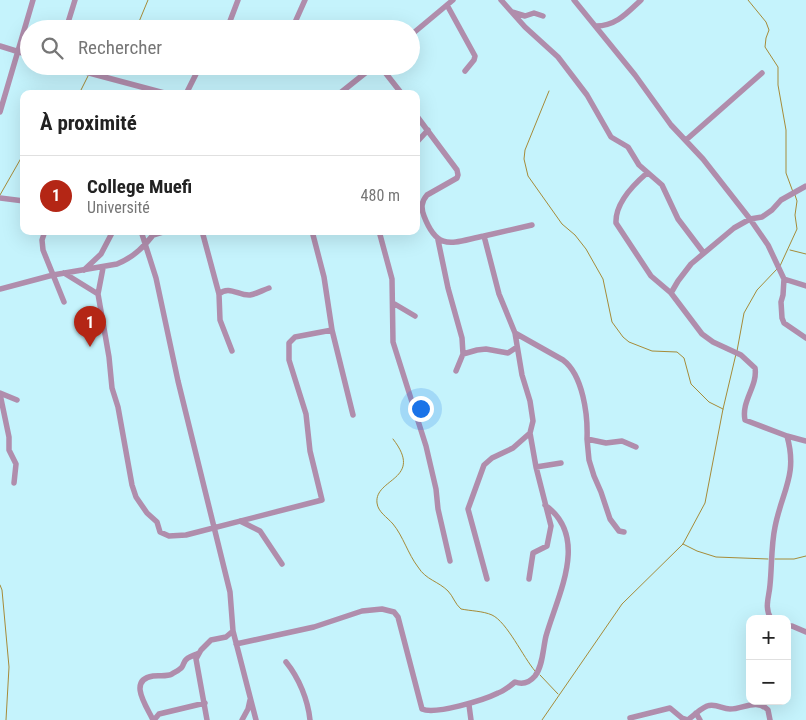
<!DOCTYPE html>
<html lang="fr">
<meta charset="utf-8">
<style>
body{margin:0;font-family:"Roboto Condensed",sans-serif;background:#f2f2f2;color:#222}
.controls{position:absolute;right:15px;bottom:15px;display:grid;overflow:hidden;border-radius:10px;box-shadow:0 5px 20px #0002}
.controls button{width:45px;height:45px;display:grid;place-items:center;padding:0;border:0;border-bottom:1px solid #e0e0e0;background:#fff;color:#222;font:25px sans-serif}
.you{position:absolute;left:420px;top:408px;width:18px;height:18px;margin:-12px;border:4px solid #fff;border-radius:50%;background:#1a73e8;box-shadow:0 0 0 8px #1a73e833}
.badge{display:grid;place-items:center;width:32px;height:32px;border-radius:50%;background:#b42615;color:#fff;font-size:16px;font-weight:700}
.pin{position:absolute;translate:-50% -41px;filter:drop-shadow(0 1px 2px #0008)}
.pin::after{content:'';position:absolute;top:26px;width:18px;height:15px;background:inherit;clip-path:polygon(0 0,100% 0,50% 100%)}
.list{margin:0;padding:0;list-style:none}
h2{display:flex;justify-content:space-between;align-items:center;height:65px;margin:0;padding:0 20px;font-size:21px}
h2 small{font-size:16px;font-weight:400;color:#767676}
.list li{display:grid;grid-template-columns:32px 1fr auto;gap:15px;align-items:center;box-sizing:border-box;height:80px;padding:0 20px;border-top:1px solid #e0e0e0}
.list b{display:block;font-size:19px;white-space:nowrap}
.list p{margin:0;font-size:16px;white-space:nowrap;color:#767676}
.list em{font-size:16px;font-style:normal;color:#767676}
.icon{flex:none;width:28px;height:28px;fill:none;stroke:currentColor;stroke-width:2;stroke-linecap:round;stroke-linejoin:round}
.map{position:relative;flex:none;width:806px;height:720px;overflow:hidden}
.search{position:absolute;background:#fff;box-shadow:0 5px 20px #0002;left:20px;top:20px;width:400px;height:55px;display:flex;align-items:center;gap:12px;box-sizing:border-box;padding:0 18px;border-radius:28px;color:#767676;font-size:19px}
.panel{position:absolute;background:#fff;box-shadow:0 5px 20px #0002;left:20px;top:90px;width:400px;height:145px;border-radius:10px}
.map>svg:first-child{display:block}
.lines{fill:none;stroke-linecap:round;stroke-linejoin:round}
.stream{stroke:#a68b38;stroke-width:1}
.street{stroke:#b08dac;stroke-width:5.5}
</style>
<div class="map">
<svg width="806" height="720" viewBox="0 0 806 720">
<rect width="100%" height="100%" fill="#c5f3fc"/>
<g class="lines">
<path class="stream" d="M 748,0 L 766,22 L 769,30 L 766,38 L 765,47 L 778,67 L 778,85 L 786,130 L 786,173 L 793,192
M 136,29 L 148,0
M 549,91 L 525,150 L 524,159 L 528,176 L 562,224 L 575,235 L 586,249 L 603,279 L 612,322 L 623,337 L 629,342 L 652,351 L 677,352 L 684,358 L 691,384 L 709,402 L 723,409
M 79,94 L 88,76
M 0,195 L 24,153
M 790,250 L 806,254
M 780,266 L 797,229 L 795,215 L 797,201 L 795,195
M 737,351 L 744,313 L 757,290 L 777,269
M 393,439 C 425,480 374,478 377,503 C 378,512 387,517 393,524 C 403,536 408,554 418,567 C 426,580 438,581 448,591 C 453,596 455,604 461,609 C 471,611 483,611 492,615 C 507,622 523,657 535,671
M 683,544 L 697,551 L 716,557 L 768,559
M 775,559 L 794,559 L 806,556
M 0,585 L 2,590 L 9,667 L 6,720
M 540,675 L 558,694
M 542,720 L 622,604 L 683,544 L 705,503 L 723,409 L 736,354"/>
<path class="street" d="M 501,0 L 525,27 L 558,57 L 587,95 L 611,137 L 628,147 L 639,165 L 662,185 L 678,219 L 703,252
M 574,0 L 635,75 L 671,125 L 703,159 L 750,219 L 768,245 L 784,279 L 783,295 L 781,302 L 782,318 L 784,323 L 806,338
M 447,5 L 475,56 L 474,60 L 465,71
M 512,12 L 525,16 L 534,13 L 543,16
M 596,26 C 616,26 627,13 641,0
M 66,29 L 75,0
M 227,29 L 238,0
M 292,29 L 305,0
M 411,35 L 453,0
M 0,46 L 29,55
M 63,66 L 168,94
M 264,66 L 270,66
M 362,66 L 369,70
M 380,66 L 402,94
M 186,94 L 200,66
M 339,94 L 374,66
M 0,112 L 33,0
M 416,115 L 457,170 L 458,175 L 457,178 L 427,195 C 421,202 421,208 424,216 C 438,253 453,242 484,236
M 686,140 L 762,73
M 416,143 L 428,130
M 647,173 C 633,185 615,203 616,223 L 651,276 L 671,293 L 702,334 L 713,342 L 741,355 L 755,368 C 758,386 741,401 745,420 L 787,436 C 798,475 782,491 775,527 C 771,546 772,566 770,585 C 769,598 764,607 771,619
M 0,198 L 24,201
M 45,231 L 42,240 L 43,250 L 64,302
M 141,231 L 156,278 L 178,381 L 230,592 L 233,631 L 256,720
M 202,231 L 219,294 L 220,320 L 232,351
M 312,231 L 324,277 L 332,330 L 353,415
M 379,231 L 392,279 L 393,342 L 426,446 L 436,489 L 438,509 L 450,561
M 153,235 L 166,231
M 438,240 L 448,288 L 462,338 L 463,354 L 456,371
M 84,270 L 101,254 L 113,231
M 64,273 L 98,294 L 109,357 L 112,388 L 118,407 L 132,485 L 136,497 L 147,513 L 157,522 L 160,532 L 169,536 L 186,535 L 322,500 L 310,451 L 306,414 L 289,360 L 289,343 L 295,337 L 332,330
M 784,279 L 806,286
M 0,289 L 53,275 L 117,264 C 134,257 145,246 156,231
M 671,293 L 678,281 L 691,264 L 734,228 L 750,219 L 762,217 L 772,210 L 781,200 L 806,186
M 98,294 L 103,268
M 219,294 C 229,285 239,296 250,295 C 256,294 263,290 269,288
M 393,303 L 415,316
M 515,333 L 563,360 C 583,375 588,415 587,439 L 606,443 L 622,441 L 636,447
M 463,354 L 477,350 L 486,349 L 508,353 L 517,347
M 0,393 L 17,400
M 0,394 L 9,437 L 9,450 L 16,464 L 14,483
M 787,436 L 806,441
M 587,439 L 589,460 L 594,476 L 601,492 L 610,519 L 619,531 L 624,532
M 536,467 L 561,463
M 240,521 L 260,531 L 282,564
M 487,579 L 468,509 L 484,465 L 492,458 L 513,448 L 530,433 L 533,421 L 530,401 L 522,375 L 515,333 L 499,294 L 484,236 L 532,225
M 529,579 L 533,553 L 547,546 L 551,526 L 536,467 L 530,433
M 787,626 L 792,626 L 806,632
M 236,644 L 314,627 L 362,611 L 382,609 L 394,612 L 398,617 L 422,709 C 435,715 484,700 498,693 C 504,691 510,686 515,682 C 523,685 529,683 535,676 C 543,666 543,648 546,636 C 558,594 590,537 545,505
M 286,662 C 299,678 308,700 310,720
M 469,705 L 471,720
M 696,713 L 700,720
M 630,718 L 670,708 L 682,718 L 688,720 C 694,715 700,709 707,706 C 716,703 722,709 730,709 C 744,709 756,698 768,710 L 770,720
M 153,720 C 147,707 127,680 153,676 C 159,675 166,677 172,674 C 175,672 180,670 182,667 C 184,664 184,660 188,658 C 191,656 195,655 199,653
M 154,720 L 159,714 L 205,703
M 207,720 L 196,659 L 201,650 L 211,640 L 226,637 L 233,631
M 242,720 L 248,709 L 250,700"/>
</g>
</svg>
<div class="controls">
<button>+</button>
<button>−</button>
</div>
<div class="you"></div>
<div class="pin badge" style="left:90px;top:347px">1</div>
<div class="search"><svg class="icon" aria-label="search" viewBox="0 0 24 24"><circle cx="10" cy="10" r="6"/><path d="M15 15l6 6"/></svg>Rechercher</div>
<section class="panel">
<h2>À proximité<small></small></h2>
<ul class="list">
<li><span class="badge">1</span><div><b>College Muefi</b><p>Université</p></div><em>480 m</em></li>
</ul>
</section>
</div>
